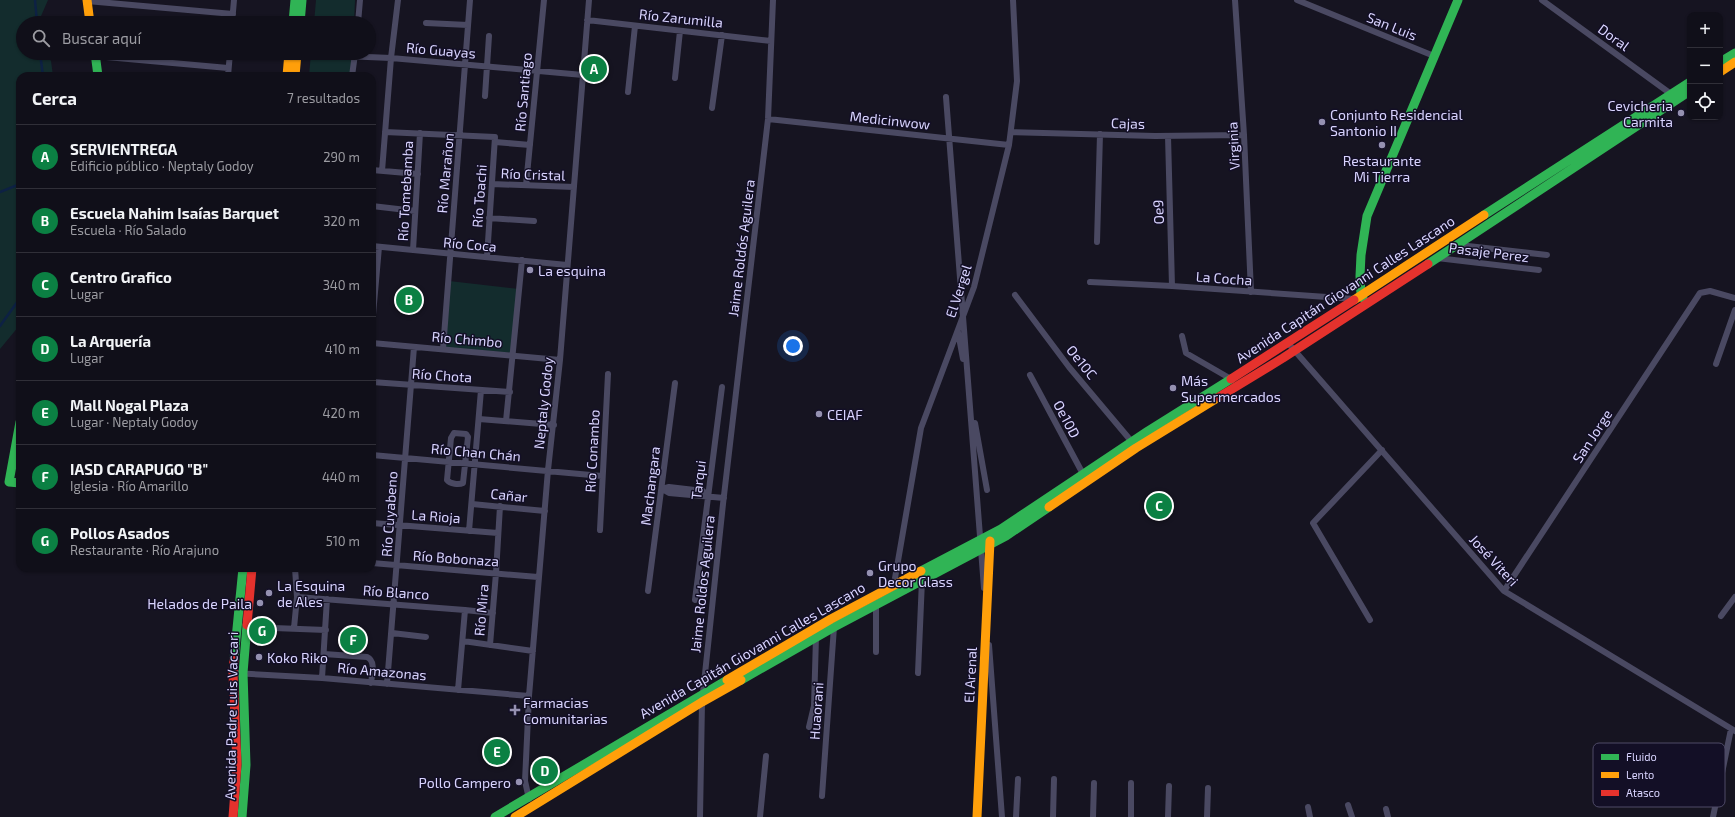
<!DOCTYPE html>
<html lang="es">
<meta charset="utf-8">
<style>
body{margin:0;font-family:"Exo 2",sans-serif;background:#191822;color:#f1f3f6}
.controls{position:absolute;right:12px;top:12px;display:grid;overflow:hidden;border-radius:8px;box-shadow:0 1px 3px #0004}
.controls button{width:36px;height:36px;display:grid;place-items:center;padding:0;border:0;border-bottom:1px solid #302f38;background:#100f19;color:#f1f3f6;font:20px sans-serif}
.you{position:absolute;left:793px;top:346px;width:14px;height:14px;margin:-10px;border:3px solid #fff;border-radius:50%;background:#1a73e8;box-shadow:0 0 0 6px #1a73e833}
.badge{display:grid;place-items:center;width:26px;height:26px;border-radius:50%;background:#0b8043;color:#fff;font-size:13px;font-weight:700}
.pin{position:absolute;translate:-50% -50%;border:2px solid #fff;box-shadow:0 1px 4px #0006}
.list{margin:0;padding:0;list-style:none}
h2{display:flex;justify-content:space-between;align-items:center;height:52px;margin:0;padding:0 16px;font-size:17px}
h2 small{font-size:13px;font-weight:400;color:#9c9ca2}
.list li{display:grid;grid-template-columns:26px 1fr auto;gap:12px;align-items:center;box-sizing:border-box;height:64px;padding:0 16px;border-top:1px solid #302f38}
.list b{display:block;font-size:15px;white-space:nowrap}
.list p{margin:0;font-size:13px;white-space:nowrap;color:#9c9ca2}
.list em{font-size:13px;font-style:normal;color:#9c9ca2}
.icon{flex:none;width:22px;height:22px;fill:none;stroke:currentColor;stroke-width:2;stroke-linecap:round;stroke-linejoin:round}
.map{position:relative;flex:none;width:1735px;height:817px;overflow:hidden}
.search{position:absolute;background:#100f19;box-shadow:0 1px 3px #0004;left:16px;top:16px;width:360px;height:44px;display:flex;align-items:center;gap:10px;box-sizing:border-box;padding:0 14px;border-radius:22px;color:#9c9ca2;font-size:15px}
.panel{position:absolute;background:#100f19;box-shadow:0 1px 3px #0004;left:16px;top:72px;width:360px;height:500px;border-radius:12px}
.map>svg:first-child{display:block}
.green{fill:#132c2d}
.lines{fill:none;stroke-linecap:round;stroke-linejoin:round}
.stream{stroke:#0d2144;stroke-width:2.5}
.street{stroke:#4a4962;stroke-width:6}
.fast{stroke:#30b455;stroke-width:9}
.slow{stroke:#ff9f0a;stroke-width:9}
.jam{stroke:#e5322d;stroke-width:9}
.poi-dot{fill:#9591b1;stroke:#130f26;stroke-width:1.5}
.labels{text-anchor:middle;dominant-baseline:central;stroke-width:3;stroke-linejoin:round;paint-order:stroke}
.street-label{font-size:14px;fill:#d9d4ff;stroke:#130f26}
.poi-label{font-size:14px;fill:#d9d4ff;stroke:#130f26;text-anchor:start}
.key{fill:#130f26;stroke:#4e4a67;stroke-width:1}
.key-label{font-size:11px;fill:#d9d4ff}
</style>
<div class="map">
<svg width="1735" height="817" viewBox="0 0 1735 817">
<rect width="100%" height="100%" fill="#161421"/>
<path class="green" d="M 0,0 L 48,0 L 38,23 L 23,23 L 23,53 L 45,53 L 51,61 L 53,76 L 20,76 L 19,326 L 0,349 Z
M 316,0 L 355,0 L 354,23 L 314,23 Z
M 311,53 L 352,53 L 351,76 L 309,76 Z
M 449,281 L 519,289 L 513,353 L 446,348 Z"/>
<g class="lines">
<path class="stream" d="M 35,0 L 37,23
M 40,53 L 43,76
M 0,192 L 20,184
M 0,326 L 18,301 L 19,260 L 20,257"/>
<path class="street" d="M 1235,0 L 1244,135 L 1251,292
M 1297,0 L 1434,56
M 1542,0 L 1671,94
M 87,1 L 233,14
M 587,20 L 771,41
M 232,23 L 234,0
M 358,23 L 360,0
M 426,23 L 468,25
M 297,54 L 391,58 L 583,75
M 95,56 L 228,68
M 228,76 L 230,53
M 352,76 L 355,54
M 675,78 L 680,31
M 628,92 L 635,26
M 485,96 L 489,36
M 946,97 L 984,588
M 712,108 L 722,35
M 768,119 L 1009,145
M 385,132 L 495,137 L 487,257
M 1011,132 L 1155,136 L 1244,135
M 1168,136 L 1172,286
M 495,142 L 530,145
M 372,170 L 418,174
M 382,171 L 391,58 L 398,0
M 492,184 L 574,187
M 526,185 L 544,0
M 372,206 L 415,211
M 489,218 L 534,221
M 1097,242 L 1100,134
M 1459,245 L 1547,255
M 372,246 L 567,265
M 413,250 L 420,133
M 1437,258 L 1539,270
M 1090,282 L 1172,286 L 1355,299
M 1015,295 L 1069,367 L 1132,442
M 372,326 L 379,247
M 958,332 L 963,359
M 1182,336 L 1186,353 L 1231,379
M 372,343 L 560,360
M 1288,343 L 1504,591 L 1735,731
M 443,349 L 470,0
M 1716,364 L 1735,310
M 1030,375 L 1083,474
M 372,382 L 510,392
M 479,419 L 554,425
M 506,421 L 522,260
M 975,423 L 987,490
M 454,433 L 466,434 L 468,437 L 463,483 C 459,485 450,484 447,480 L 451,438 Z
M 372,455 L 602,476
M 662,489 L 669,493 L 724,498
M 662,489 L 669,487 L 703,491 L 708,496
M 472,504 L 545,511
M 372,523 L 498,533
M 600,530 L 608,374
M 469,531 L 481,390
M 372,563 L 538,577
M 894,584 L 921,428 L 974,287 L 1009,145 L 1017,81 L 1013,0
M 648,591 L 675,383
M 1504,591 L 1700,293 L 1710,291 L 1735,298
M 297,597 L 465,610 L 493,613
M 695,600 L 722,387
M 1721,616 L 1735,597
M 1370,620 L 1313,523 L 1382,450
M 247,627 L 326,630
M 294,628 L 297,597 L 295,568
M 392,633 L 426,637
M 463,641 L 533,651
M 490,645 L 496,573 L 500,506
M 989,645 L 1002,817
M 876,652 L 876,604
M 324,654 L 367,657 C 376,661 372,674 371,683
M 233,673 L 322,678 L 529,696
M 918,673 L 922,580
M 322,678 L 327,599
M 387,684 L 414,347
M 458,690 L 465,610
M 809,727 L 814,706 L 816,637
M 822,796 L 834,627
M 529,799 L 525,781 L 529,696 L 548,470 L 560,360 L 589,0
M 1348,805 L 1352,817
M 1308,807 L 1310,817
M 1386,809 L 1388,817
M 700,817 L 702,702 L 723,504 L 768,119 L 773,0
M 760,817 L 766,756
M 1016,817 L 1018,779
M 1053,817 L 1054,779
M 1093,817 L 1094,783
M 1131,817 L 1131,783
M 1168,817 L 1169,786
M 1207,817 L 1208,788
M 1713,817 L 1731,729"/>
<path class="fast" d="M 293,23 L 295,0
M 300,23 L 302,0
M 95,53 L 98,76
M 1720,62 L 1735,53
M 1484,215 L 1690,82
M 1428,264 L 1690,91
M 1363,298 L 1361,295 L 1360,276 L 1361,255 L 1367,216 L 1458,0
M 20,422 L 9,482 L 20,483
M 921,571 L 1001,529 L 1148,431 L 1231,379
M 234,659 L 243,568
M 741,680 L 834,627 L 1006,536 L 1049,507
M 242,817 L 246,765 L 243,673 L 247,625
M 495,817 L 727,680"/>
<path class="slow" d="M 87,0 L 90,23
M 1720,72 L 1735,62
M 287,76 L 289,53
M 295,76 L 297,53
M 1354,300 L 1484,215
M 1049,507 L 1136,448 L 1219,397
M 727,680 L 831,619 L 921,571
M 515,817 L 702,702 L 741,680
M 977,817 L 990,541"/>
<path class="jam" d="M 1231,379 L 1354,300
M 1219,397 L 1283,358 L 1428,264
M 247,625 L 252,568
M 233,817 L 237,764 L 233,673 L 234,659"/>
</g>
<g class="poi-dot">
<circle cx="1681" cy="113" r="4"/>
<circle cx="1322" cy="122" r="4"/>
<circle cx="1382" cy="145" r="4"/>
<circle cx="530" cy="270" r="4"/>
<circle cx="1173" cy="388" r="4"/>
<circle cx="819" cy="414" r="4"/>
<circle cx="870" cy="573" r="4"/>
<circle cx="269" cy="593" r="4"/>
<circle cx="260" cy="603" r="4"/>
<circle cx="259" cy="657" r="4"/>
<path d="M513 704h4v4h4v4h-4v4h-4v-4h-4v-4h4z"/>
<circle cx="519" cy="782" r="4"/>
</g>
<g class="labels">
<g class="street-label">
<text transform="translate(681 18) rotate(6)">Río Zarumilla</text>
<text transform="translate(1392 26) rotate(22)">San Luis</text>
<text transform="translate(1614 37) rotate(36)">Doral</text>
<text transform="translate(441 50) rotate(5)">Río Guayas</text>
<text transform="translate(523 92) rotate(-85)">Río Santiago</text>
<text transform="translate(890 120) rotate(6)">Medicinwow</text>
<text transform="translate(1128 123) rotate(2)">Cajas</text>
<text transform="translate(1233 146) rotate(-93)">Virginia</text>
<text transform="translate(445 173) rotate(-85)">Río Marañon</text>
<text transform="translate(533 174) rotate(2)">Río Cristal</text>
<text transform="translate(405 191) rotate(-87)">Río Tomebamba</text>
<text transform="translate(479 196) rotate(-86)">Río Toachi</text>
<text transform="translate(1158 212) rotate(-92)">Oe9</text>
<text transform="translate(470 244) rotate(5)">Río Coca</text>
<text transform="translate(741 248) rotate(-83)">Jaime Roldós Aguilera</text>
<text transform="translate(1489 252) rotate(7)">Pasaje Perez</text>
<text transform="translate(1224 278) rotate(4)">La Cocha</text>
<text transform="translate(1345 289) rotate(-33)">Avenida Capitán Giovanni Calles Lascano</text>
<text transform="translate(958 291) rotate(-72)">El Vergel</text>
<text transform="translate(467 339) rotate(5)">Río Chimbo</text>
<text transform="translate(1082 362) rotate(51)">Oe10C</text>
<text transform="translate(442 375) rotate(4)">Río Chota</text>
<text transform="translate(543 403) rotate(-84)">Neptaly Godoy</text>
<text transform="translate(1067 419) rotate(62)">Oe10D</text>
<text transform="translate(1592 436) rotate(-57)">San Jorge</text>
<text transform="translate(592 451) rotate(-87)">Río Conambo</text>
<text transform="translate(476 452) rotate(5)">Río Chan Chán</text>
<text transform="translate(698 480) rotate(-83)">Tarqui</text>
<text transform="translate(650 486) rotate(-83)">Machangara</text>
<text transform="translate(509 495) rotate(6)">Cañar</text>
<text transform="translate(389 514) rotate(-86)">Río Cuyabeno</text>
<text transform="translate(436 516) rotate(4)">La Rioja</text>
<text transform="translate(456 558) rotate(4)">Río Bobonaza</text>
<text transform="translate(1494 560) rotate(47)">José Viteri</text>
<text transform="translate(702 584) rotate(-84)">Jaime Roldos Aguilera</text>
<text transform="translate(396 592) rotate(4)">Río Blanco</text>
<text transform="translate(481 610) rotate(-85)">Río Mira</text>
<text transform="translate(752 650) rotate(-30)">Avenida Capitán Giovanni Calles Lascano</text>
<text transform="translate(382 671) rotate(5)">Río Amazonas</text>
<text transform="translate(970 675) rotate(-87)">El Arenal</text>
<text transform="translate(816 711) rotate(-86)">Huaorani</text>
<text transform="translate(231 716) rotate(-89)">Avenida Padre Luis Vaccari</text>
</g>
<g class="poi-label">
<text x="1673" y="105" text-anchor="end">Cevicheria<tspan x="1673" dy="16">Carmita</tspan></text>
<text x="1330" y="114">Conjunto Residencial<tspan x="1330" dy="16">Santonio II</tspan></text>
<text x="1382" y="160" text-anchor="middle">Restaurante<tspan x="1382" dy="16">Mi Tierra</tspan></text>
<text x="538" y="270">La esquina</text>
<text x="1181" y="380">Más<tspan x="1181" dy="16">Supermercados</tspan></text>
<text x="827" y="414">CEIAF</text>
<text x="878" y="565">Grupo<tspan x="878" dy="16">Decor Glass</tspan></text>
<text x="277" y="585">La Esquina<tspan x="277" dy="16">de Ales</tspan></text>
<text x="252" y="603" text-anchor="end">Helados de Paila</text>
<text x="267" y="657">Koko Riko</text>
<text x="523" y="702">Farmacias<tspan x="523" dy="16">Comunitarias</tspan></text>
<text x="511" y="782" text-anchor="end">Pollo Campero</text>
</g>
</g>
<rect x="1593" y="743" width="132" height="64" rx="6" class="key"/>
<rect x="1601" y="754" width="18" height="6" fill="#30b455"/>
<rect x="1601" y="772" width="18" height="6" fill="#ff9f0a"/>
<rect x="1601" y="790" width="18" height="6" fill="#e5322d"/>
<g class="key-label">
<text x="1626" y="761">Fluido</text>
<text x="1626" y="779">Lento</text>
<text x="1626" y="797">Atasco</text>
</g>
</svg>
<div class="controls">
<button>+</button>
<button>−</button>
<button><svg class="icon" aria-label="locate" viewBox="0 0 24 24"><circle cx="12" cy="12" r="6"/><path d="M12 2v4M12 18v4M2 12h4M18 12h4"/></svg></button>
</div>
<div class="you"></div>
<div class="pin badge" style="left:594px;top:69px">A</div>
<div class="pin badge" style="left:409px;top:300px">B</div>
<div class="pin badge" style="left:1159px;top:506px">C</div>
<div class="pin badge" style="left:545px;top:771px">D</div>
<div class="pin badge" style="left:497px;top:752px">E</div>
<div class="pin badge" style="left:353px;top:640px">F</div>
<div class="pin badge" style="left:262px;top:631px">G</div>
<div class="search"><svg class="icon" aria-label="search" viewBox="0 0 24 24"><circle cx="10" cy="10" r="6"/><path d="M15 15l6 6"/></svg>Buscar aquí</div>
<section class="panel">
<h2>Cerca<small>7 resultados</small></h2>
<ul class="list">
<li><span class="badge">A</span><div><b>SERVIENTREGA</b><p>Edificio público · Neptaly Godoy</p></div><em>290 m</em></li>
<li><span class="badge">B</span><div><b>Escuela Nahim Isaías Barquet</b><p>Escuela · Río Salado</p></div><em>320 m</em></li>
<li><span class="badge">C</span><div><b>Centro Grafico</b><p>Lugar</p></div><em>340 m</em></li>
<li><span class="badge">D</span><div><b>La Arquería</b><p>Lugar</p></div><em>410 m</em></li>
<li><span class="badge">E</span><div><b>Mall Nogal Plaza</b><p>Lugar · Neptaly Godoy</p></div><em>420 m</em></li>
<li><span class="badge">F</span><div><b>IASD CARAPUGO &quot;B&quot;</b><p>Iglesia · Río Amarillo</p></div><em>440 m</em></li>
<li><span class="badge">G</span><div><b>Pollos Asados</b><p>Restaurante · Río Arajuno</p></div><em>510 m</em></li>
</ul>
</section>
</div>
